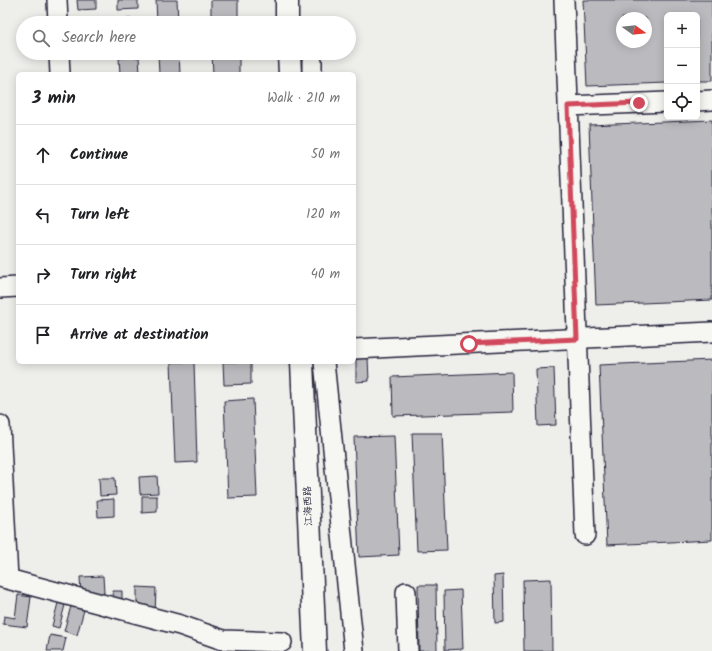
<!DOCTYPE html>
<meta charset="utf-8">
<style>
body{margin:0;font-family:Kalam,"LXGW WenKai TC",sans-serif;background:#f6f6f6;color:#202124}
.controls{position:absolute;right:12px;top:12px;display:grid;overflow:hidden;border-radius:6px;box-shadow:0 2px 10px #0003}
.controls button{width:36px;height:36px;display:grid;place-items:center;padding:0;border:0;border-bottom:1px solid #e0e0e0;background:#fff;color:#202124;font:20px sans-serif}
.compass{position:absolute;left:616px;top:12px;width:36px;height:36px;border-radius:50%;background:#fff;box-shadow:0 2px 10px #0003;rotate:105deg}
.stop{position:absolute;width:12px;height:12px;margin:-9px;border:3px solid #d1495b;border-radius:50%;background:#fff}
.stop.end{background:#d1495b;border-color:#fff;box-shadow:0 1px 4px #0008}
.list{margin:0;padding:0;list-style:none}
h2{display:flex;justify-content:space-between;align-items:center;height:52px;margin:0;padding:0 16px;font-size:17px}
h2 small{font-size:13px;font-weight:400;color:#757577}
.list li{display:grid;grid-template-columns:26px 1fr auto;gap:12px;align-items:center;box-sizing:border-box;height:60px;padding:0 16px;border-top:1px solid #e0e0e0}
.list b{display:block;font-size:15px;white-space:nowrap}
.list em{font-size:13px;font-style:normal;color:#757577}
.icon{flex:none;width:22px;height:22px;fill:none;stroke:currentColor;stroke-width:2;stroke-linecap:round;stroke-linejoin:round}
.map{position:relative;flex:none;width:712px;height:651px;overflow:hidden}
.search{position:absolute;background:#fff;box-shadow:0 2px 10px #0003;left:16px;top:16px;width:340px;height:44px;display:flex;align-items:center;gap:10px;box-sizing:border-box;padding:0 14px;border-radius:22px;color:#757577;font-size:15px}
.panel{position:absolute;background:#fff;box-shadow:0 2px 10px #0003;left:16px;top:72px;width:340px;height:292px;border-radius:6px}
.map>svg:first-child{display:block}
.building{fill:#bbbbbf;stroke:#22223b;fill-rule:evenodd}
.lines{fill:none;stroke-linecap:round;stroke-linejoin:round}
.minor-casing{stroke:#22223b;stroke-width:22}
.major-casing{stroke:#22223b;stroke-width:25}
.minor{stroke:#f6f6f2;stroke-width:19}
.major{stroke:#f6f6f2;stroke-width:22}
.route{stroke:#d1495b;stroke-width:5}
.labels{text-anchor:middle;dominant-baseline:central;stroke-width:3.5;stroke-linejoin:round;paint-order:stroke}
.street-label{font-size:10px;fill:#22223b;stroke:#f6f6f2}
</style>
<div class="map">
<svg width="712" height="651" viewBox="0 0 712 651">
<rect width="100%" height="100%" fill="#eeeeeb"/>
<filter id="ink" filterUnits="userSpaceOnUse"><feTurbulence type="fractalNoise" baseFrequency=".025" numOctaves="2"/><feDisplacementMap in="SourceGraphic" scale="8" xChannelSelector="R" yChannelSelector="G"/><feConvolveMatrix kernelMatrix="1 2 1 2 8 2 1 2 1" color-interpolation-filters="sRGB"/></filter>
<g filter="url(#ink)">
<path class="building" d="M 77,0 L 96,0 L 96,9 L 78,10 Z
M 118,0 L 138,0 L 138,9 L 118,10 Z
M 156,0 L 177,0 L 178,23 L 157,23 Z
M 211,0 L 238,0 L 238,23 L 211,23 Z
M 583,0 L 712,0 L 712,81 L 697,81 L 697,15 L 667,15 L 667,83 L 587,86 ZM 622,18 L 646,18 L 646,42 L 622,42 Z
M 119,19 L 139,19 L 139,23 L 119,23 Z
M 158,53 L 179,53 L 180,74 L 159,74 Z
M 212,53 L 239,53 L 239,74 L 213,74 Z
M 139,57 L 140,74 L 120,74 L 119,58 Z
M 712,120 L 712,300 L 596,305 L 589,125 Z
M 368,358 L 369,381 L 356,382 L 356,359 Z
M 712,360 L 712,540 L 607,545 L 599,365 Z
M 171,362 L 194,362 L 197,462 L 175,463 Z
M 223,362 L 251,362 L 251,384 L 224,385 Z
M 554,368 L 556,425 L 538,426 L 536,369 Z
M 512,372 L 513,412 L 393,416 L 392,377 Z
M 253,399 L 257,497 L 228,498 L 224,401 Z
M 412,433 L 442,433 L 447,550 L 417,551 Z
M 394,436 L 399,555 L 359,557 L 354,437 Z
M 157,476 L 158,493 L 140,494 L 139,477 Z
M 99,478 L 115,478 L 116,495 L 100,496 Z
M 142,496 L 157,496 L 157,512 L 142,513 Z
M 114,499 L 114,516 L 98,517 L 97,500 Z
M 503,575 L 504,622 L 495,623 L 494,576 Z
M 103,576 L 104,593 L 81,595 L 80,577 Z
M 551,579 L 552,651 L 524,651 L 523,580 Z
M 418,585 L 436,585 L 437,651 L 419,651 Z
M 137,587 L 156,588 L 155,615 L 137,610 Z
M 461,590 L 463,649 L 445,650 L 444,591 Z
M 113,591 L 122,591 L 122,603 L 114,603 Z
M 18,595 L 31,597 L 27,627 L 3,624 L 4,616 L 15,618 Z
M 58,603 L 65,605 L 59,628 L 52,626 Z
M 71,606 L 84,610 L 77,635 L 64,631 Z
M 50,635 L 66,638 L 63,651 L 47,651 Z"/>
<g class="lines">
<defs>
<path id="minor" d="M 57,0 L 58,23
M 564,0 L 585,535
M 59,53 L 60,74
M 312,61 L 312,74
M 697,101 L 712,100
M 568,106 L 667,102
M 0,288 L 18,287
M 354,349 L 712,332
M 324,362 L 354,651
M 0,425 L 8,579
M 0,577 L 180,625 L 223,640 L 282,642
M 406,592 L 408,651"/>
<path id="major" d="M 287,0 L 287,23
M 289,53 L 290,74
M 302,362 L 315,651"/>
</defs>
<use href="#minor" class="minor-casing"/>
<use href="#major" class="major-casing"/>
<use href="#minor" class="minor"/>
<use href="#major" class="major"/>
</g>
</g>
<g class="lines" filter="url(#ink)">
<path class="route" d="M 469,344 L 577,339 L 568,106 L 639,103"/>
</g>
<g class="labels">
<g class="street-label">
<text transform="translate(308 506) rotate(-92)">江海西路</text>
</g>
</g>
</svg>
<div class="controls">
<button>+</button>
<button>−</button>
<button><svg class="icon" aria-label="locate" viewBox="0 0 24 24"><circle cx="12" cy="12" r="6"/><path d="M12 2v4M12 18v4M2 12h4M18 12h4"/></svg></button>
</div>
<svg class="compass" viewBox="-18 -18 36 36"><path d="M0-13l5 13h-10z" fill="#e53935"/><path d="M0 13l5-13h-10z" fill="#757577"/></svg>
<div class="stop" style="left:469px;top:344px"></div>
<div class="stop end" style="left:639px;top:103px"></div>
<div class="search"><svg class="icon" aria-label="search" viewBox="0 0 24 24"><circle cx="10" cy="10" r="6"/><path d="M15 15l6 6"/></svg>Search here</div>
<section class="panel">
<h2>3 min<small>Walk · 210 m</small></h2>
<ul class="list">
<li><svg class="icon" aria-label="ahead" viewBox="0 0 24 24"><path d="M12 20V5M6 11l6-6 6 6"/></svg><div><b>Continue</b></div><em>50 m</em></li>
<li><svg class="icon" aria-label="left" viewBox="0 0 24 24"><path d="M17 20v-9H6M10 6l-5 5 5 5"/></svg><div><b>Turn left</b></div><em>120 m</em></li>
<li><svg class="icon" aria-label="right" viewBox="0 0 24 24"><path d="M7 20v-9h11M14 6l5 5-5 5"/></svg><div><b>Turn right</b></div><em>40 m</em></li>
<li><svg class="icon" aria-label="arrive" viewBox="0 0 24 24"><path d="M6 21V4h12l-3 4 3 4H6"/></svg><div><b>Arrive at destination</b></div></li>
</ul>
</section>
</div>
